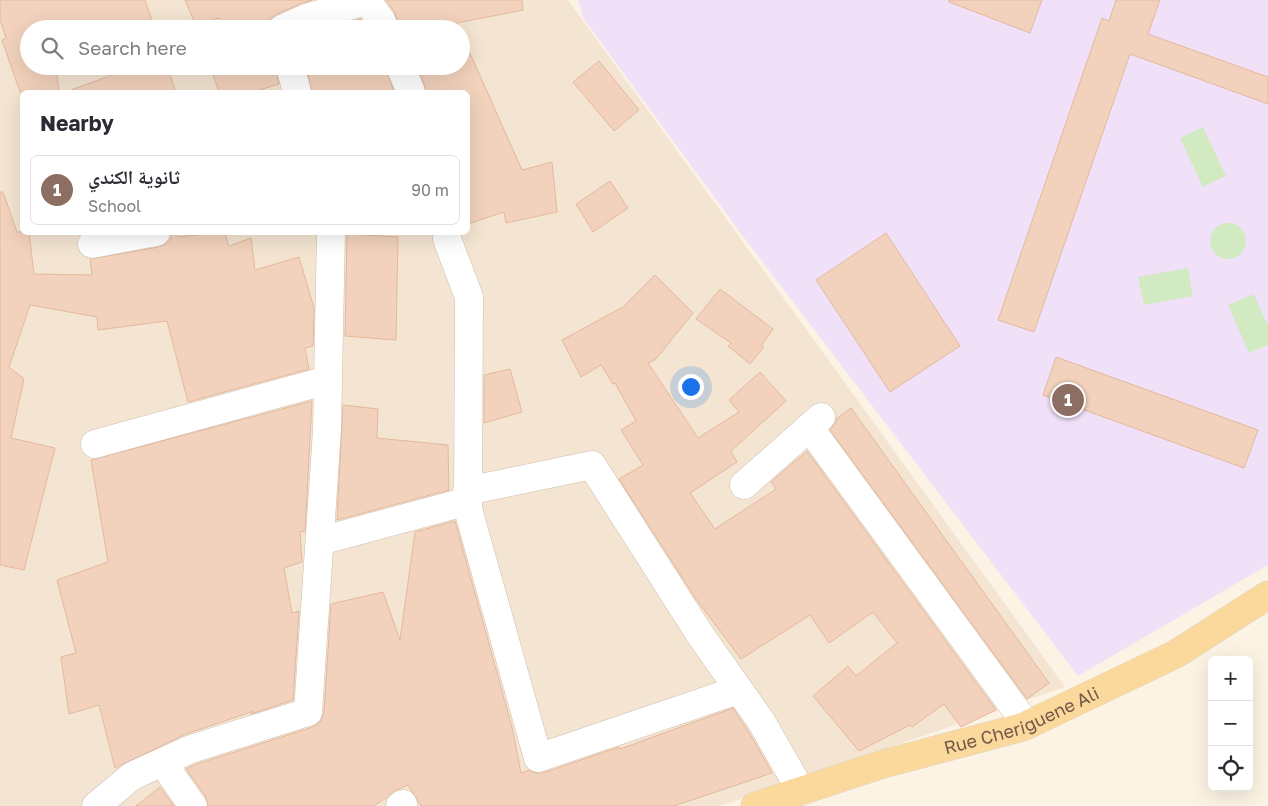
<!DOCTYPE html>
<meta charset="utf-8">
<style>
body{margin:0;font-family:"Golos Text","Noto Naskh Arabic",sans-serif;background:#f7f7f7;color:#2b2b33}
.controls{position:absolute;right:15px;bottom:15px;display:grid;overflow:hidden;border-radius:8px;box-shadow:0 5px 20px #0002}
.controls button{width:45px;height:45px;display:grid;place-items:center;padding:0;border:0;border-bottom:1px solid #e1e1e2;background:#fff;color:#2b2b33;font:25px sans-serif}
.you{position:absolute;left:690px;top:386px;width:18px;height:18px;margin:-12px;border:4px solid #fff;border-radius:50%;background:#1a73e8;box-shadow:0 0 0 8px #1a73e833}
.badge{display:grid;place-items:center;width:32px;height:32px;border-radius:50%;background:#1a73e8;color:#fff;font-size:16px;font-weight:700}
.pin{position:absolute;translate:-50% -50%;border:2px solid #fff;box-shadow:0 1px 5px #0006}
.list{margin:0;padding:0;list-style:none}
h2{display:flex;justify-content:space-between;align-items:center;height:65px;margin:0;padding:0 20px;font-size:21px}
h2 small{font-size:16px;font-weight:400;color:#7c7c81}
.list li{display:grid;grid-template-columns:32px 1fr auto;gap:15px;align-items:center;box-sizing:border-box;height:70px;margin:0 10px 10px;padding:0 10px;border:1px solid #e1e1e2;border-radius:8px}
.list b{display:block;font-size:19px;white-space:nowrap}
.list p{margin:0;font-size:16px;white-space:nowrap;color:#7c7c81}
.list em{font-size:16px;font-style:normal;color:#7c7c81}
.icon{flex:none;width:28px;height:28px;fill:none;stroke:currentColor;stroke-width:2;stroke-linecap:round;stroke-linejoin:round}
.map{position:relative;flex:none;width:1268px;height:806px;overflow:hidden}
.search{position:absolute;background:#fff;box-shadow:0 5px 20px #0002;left:20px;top:20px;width:450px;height:55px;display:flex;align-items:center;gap:12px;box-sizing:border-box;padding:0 18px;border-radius:28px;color:#7c7c81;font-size:19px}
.panel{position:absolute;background:#fff;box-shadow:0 5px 20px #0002;left:20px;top:90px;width:450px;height:145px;border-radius:8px}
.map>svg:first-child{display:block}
.residential{fill:#f4e5d2;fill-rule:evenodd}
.education{fill:#f0e1f9}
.green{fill:#d2eac2}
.building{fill:#f2d2bc;stroke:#e4b89c}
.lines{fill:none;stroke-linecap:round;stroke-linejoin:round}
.minor-casing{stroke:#d0bdad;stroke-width:29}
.major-casing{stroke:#dbd4d0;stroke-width:29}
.minor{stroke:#fff;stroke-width:28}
.major{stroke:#fbd99c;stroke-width:28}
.labels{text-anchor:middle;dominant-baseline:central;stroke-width:5;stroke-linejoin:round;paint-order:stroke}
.street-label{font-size:18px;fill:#755949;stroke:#fff7ea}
</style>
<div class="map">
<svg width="1268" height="806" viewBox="0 0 1268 806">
<rect width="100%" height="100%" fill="#fcf3e4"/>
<path class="residential" d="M 0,0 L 568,0 L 1065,687 L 720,806 L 0,806 ZM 29,29 L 461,29 L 461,66 L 29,66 ZM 22,92 L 468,92 L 468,232 L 22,232 Z"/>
<path class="education" d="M 578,0 L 1268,0 L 1268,565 L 1078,676 L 742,235 L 583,18 Z"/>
<path class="green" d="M 1203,127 L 1226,176 L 1203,187 L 1180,138 Z
M1210 241a18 18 0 1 1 36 0a18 18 0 1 1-36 0Z
M 1188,268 L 1193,296 L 1144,305 L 1138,277 Z
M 1254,294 L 1268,326 L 1268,345 L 1249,353 L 1228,305 Z"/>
<path class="building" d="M 0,0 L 145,0 L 155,29 L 29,29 L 29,66 L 56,66 L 59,92 L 20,92 L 2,40 L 6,38 L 0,19 Z
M 185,0 L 312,0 L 300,4 L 275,15 L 269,20 L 267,29 L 221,29 L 219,18 L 196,26 Z
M 386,0 L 522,0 L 523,10 L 457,23 L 459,29 L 400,29 L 395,13 Z
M 949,0 L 1042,0 L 1030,33 L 949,2 Z
M 1116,0 L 1160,0 L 1148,34 L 1268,77 L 1268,104 L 1130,54 L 1034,332 L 998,320 L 1102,18 L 1109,21 Z
M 361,19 L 368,29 L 325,29 Z
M 461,33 L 522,170 L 552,162 L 557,212 L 506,223 L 504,212 L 468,224 L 468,92 L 426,92 L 425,86 L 417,66 L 461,66 Z
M 599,61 L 639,110 L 614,131 L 573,82 Z
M 136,66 L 167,66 L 176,92 L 72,92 L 71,90 Z
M 210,66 L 275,66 L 279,84 L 253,92 L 219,92 Z
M 306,66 L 385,66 L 394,92 L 312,92 Z
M 610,181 L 628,208 L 593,232 L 576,204 Z
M 0,192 L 3,192 L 17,232 L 29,232 L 34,274 L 92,275 L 90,259 L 159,247 L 166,244 L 171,238 L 171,232 L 177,232 L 178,237 L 224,232 L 229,246 L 251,238 L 255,270 L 299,257 L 314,308 L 313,346 L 305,348 L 309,369 L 188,402 L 167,321 L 98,330 L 97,317 L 30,305 L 9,367 L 24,379 L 11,438 L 55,448 L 24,570 L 0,565 Z
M 886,233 L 960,346 L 890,392 L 816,280 Z
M 347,234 L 398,237 L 396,340 L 345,336 Z
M 655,275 L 693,313 L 656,359 L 648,363 L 698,438 L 739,412 L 729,400 L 760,372 L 786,401 L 731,451 L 737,462 L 690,493 L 715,529 L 776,489 L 771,482 L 807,451 L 996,710 L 961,727 L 944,704 L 912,727 L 910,725 L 859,751 L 813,696 L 848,666 L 856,676 L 897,643 L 873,612 L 829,643 L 810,615 L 741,659 L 696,599 L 619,479 L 643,465 L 621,430 L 636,421 L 615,383 L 613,384 L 601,365 L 581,377 L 562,340 L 623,307 Z
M 720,289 L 773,329 L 761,346 L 764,347 L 750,364 L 728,346 L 731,343 L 696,319 Z
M 1056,357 L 1258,430 L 1244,468 L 1043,395 Z
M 510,369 L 522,412 L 484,423 L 484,375 Z
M 312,401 L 305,531 L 300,532 L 302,562 L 284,568 L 292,613 L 299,611 L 293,700 L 251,714 L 254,711 L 186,734 L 115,768 L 99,705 L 69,714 L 61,657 L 76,653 L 57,580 L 108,562 L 91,460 Z
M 343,405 L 378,409 L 377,438 L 448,445 L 449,490 L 337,520 Z
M 851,408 L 1049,683 L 1027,699 L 830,430 L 836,422 L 836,419 Z
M 455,521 L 513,731 L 521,773 L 529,770 L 535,773 L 543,773 L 619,747 L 620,749 L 733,708 L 753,739 L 772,773 L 674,806 L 421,806 L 408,785 L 394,791 L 386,798 L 374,806 L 208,806 L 206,797 L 186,769 L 197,764 L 313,727 L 320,722 L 324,713 L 331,604 L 383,592 L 400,640 L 415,532 Z
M 160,787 L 174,806 L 136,806 Z"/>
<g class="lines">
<defs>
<path id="minor" d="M 366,0 L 381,20 L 385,29
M 282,29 L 306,18 L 366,1
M 290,66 L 297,92
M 400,66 L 411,92
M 447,239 L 469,297 L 468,509 L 538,758 L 738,690
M 92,244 L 156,232
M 809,427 L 1027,725
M 95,444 L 328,380
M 744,485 L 821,417
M 467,491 L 592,465 L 701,636 L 761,721 L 801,791
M 320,541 L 468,501
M 162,762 L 193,806
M 96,806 L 132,776 L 191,749 L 308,712 L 327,430 L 331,232
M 400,806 L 403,804"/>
<g id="major">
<path id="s1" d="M 755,806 L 883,764 L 1023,727 L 1176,654 L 1268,595"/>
</g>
</defs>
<use href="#minor" class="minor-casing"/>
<use href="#major" class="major-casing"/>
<use href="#minor" class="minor"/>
<use href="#major" class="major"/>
</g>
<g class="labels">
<g class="street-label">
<text stroke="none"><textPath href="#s1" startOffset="280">Rue Cheriguene Ali</textPath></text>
</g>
</g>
</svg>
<div class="controls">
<button>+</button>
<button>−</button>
<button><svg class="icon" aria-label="locate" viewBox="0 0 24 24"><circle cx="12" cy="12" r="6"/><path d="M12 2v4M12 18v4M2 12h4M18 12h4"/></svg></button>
</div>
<div class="you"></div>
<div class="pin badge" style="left:1068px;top:400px;background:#8d6e63">1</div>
<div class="search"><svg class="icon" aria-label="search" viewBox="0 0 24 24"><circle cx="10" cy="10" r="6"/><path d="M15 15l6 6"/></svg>Search here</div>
<section class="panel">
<h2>Nearby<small></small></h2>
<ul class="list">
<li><span class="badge" style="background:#8d6e63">1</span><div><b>ثانوية الكندي</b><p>School</p></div><em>90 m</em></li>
</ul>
</section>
</div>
